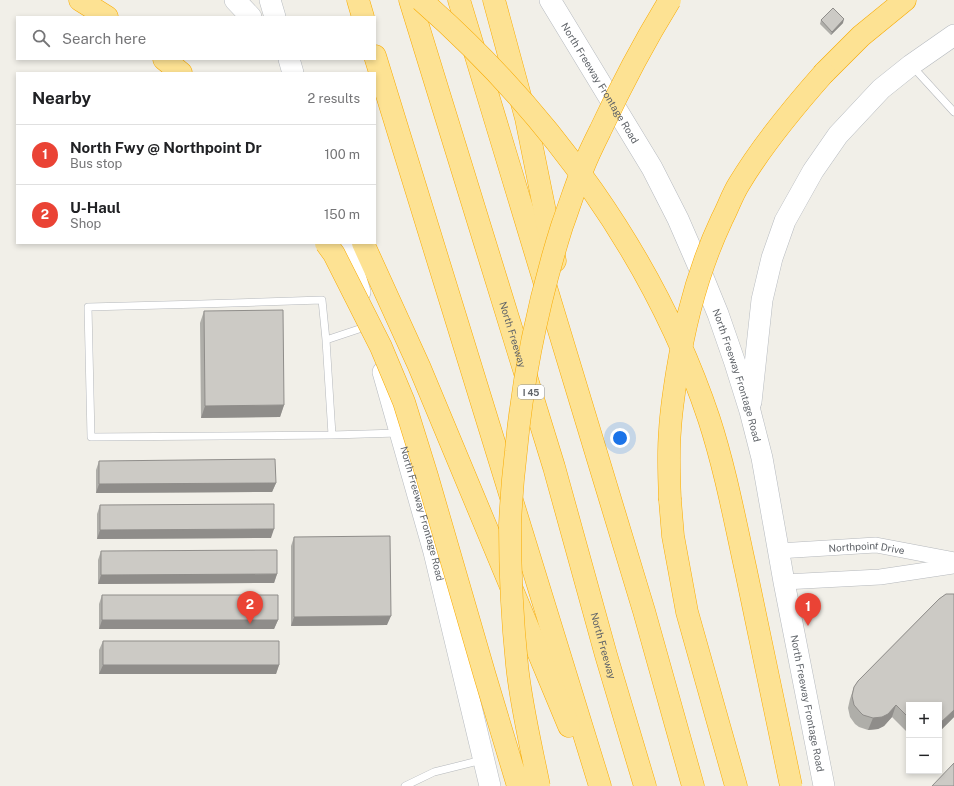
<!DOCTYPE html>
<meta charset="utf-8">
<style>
body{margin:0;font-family:"Public Sans",sans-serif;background:#f6f6f6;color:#202124}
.controls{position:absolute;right:12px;bottom:12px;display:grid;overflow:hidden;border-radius:0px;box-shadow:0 2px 6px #0003}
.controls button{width:36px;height:36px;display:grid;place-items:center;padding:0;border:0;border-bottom:1px solid #e0e0e0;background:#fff;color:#202124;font:20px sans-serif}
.you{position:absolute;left:620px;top:438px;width:14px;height:14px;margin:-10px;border:3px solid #fff;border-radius:50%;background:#1a73e8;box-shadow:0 0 0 6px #1a73e833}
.badge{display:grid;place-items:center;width:26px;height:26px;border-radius:50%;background:#ea4335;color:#fff;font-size:13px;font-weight:700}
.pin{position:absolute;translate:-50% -33px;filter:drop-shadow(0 1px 2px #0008)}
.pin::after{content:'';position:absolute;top:21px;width:14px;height:12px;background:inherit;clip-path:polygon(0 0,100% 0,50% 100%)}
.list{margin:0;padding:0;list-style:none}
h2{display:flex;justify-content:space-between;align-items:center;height:52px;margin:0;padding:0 16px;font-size:17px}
h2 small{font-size:13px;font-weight:400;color:#757577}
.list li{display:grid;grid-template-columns:26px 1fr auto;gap:12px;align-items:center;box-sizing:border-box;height:60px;padding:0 16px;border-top:1px solid #e0e0e0}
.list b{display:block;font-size:15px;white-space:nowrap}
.list p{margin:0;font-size:13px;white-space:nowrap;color:#757577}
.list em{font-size:13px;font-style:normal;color:#757577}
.icon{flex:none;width:22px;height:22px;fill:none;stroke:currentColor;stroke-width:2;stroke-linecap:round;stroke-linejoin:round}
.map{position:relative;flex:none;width:954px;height:786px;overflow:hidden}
.search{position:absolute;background:#fff;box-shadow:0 2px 6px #0003;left:16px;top:16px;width:360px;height:44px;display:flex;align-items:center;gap:10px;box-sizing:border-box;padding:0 14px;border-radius:0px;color:#757577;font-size:15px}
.panel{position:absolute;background:#fff;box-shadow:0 2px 6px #0003;left:16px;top:72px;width:360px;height:172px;border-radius:0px}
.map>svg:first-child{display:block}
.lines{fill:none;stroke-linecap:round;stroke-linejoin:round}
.lane-casing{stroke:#b5b8bc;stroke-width:8}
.street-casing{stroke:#b5b8bc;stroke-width:16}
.secondary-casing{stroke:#b6babf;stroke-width:22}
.highway-casing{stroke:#f9ab00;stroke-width:23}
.lane{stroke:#fff;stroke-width:7}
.street{stroke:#fff;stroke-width:15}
.secondary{stroke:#fff;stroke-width:21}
.highway{stroke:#fde293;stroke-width:22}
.highway-bridge-casing{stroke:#f9ab00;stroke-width:23;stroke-linecap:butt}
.highway-bridge{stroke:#fde293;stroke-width:22}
.wall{fill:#afaea9}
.shaded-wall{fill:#8f8d8a}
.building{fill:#cccac5;stroke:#8f8d8a}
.labels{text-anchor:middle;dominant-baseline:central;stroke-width:3;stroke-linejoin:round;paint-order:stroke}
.shield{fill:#fff;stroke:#8f9295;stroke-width:1}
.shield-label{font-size:9px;font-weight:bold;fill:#5f6368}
.street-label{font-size:10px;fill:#5f6368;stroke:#fff}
</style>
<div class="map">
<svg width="954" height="786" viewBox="0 0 954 786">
<rect width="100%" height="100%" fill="#f1efe8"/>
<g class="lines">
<defs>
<path id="lane" d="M 912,66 L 954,112
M 326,340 L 368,326
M 332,435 L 326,340 L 322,300 L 201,304 L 88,307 L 91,437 L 332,435 L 398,433
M 405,786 L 434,772 L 482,760"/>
<g id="street">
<path id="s1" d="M 778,551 L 876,545 L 954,560"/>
<path d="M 784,582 L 880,577 L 954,566"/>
</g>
<g id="secondary">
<path d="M 235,0 L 251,17"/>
<path d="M 270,0 L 275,17"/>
<path id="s2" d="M 550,0 L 652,168 L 678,219 L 698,265 L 718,314 L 735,363 L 750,411 L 762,458 L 784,582 L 824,786"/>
<path d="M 289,59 L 293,73"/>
<path d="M 345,243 L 360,292"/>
<path id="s3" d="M 383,372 L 434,552 L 490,786"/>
<path d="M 751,402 L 762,300 L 772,258 L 785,221 L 813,171 L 838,135 L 881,89 L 911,65 L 954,35"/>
</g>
<g id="highway">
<path d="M 80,0 L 107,17"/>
<path d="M 358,0 L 363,17"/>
<path id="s4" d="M 410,0 L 554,467 L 606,655 L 645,786"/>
<path d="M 459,0 L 644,611 L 693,786"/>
<path d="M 494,0 L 526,118 L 555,261"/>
<path d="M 375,56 L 600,786"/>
<path d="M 164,59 L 181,73"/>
<path d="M 824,73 L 861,36 L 905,0"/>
<path d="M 363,243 L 419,366 L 569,726"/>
<path d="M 670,500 L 673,536 L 687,612 L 736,786"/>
</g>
</defs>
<use href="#lane" class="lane-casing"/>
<use href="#street" class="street-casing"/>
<use href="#secondary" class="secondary-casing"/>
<use href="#highway" class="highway-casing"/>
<use href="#lane" class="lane"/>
<use href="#street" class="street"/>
<use href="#secondary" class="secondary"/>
<use href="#highway" class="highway"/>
<defs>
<path id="highway-bridge" d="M 421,0 C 549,112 655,257 709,419 C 725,468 735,521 746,571 C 761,643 776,714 791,786
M 326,243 L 334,254 L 381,347 L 404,402 L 427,476 L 485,676 L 518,786
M 670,500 C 669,477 668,453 670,430 C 671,411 674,392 677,373 C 685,320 699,268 722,219 C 728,208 732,195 739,184 C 763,144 793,108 824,73
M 539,786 C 531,746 521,705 517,665 C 512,618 510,571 510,525 C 511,500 513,476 516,451 C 523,375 539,299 562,226 C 569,207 575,187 583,168 C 588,155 594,143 600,131 C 621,86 644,42 670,0"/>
</defs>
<use href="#highway-bridge" class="highway-bridge-casing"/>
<use href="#highway-bridge" class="highway-bridge"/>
</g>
<path class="wall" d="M 821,20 L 843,23 L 831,35 L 820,24 Z
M 204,311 L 284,405 L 280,417 L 201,418 L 200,323 Z
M 99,461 L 276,483 L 272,492 L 96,493 L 96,470 Z
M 100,505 L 271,538 L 97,539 L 97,514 Z
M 294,537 L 387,625 L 291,626 L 291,546 Z
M 101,551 L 277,574 L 274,583 L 98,584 L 98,560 Z
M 946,594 L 954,594 L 954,717 L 939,732 L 939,705 L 909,705 L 909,734 L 892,717 L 884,726 L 878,729 L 868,730 L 859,727 L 855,724 L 850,717 L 848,708 L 850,699 L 854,687 L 858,681 L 939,599 Z
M 102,595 L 278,620 L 274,629 L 99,629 L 99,604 Z
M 103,641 L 279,665 L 276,674 L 99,674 L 99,650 Z"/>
<path class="shaded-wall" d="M 844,19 L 843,23 L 831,35 L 832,32 Z
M 284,405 L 280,417 L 201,418 L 205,406 Z
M 276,483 L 272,492 L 96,493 L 99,484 Z
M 274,529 L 271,538 L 97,539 L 100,530 Z
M 277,574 L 274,583 L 98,584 L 101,575 Z
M 391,616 L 387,625 L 291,626 L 294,617 Z
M 102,620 L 278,620 L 274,629 L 99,629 Z
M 103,665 L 279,665 L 276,674 L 99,674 Z
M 896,705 L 892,717 L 884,726 L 878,729 L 868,730 L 873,718 Z
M 954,710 L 954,717 L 939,732 L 939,724 Z"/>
<path class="building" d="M 833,8 L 844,19 L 832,32 L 821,20 Z
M 283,310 L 284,405 L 205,406 L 204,311 Z
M 275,459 L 276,483 L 99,484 L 99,461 Z
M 274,504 L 274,529 L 100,530 L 100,505 Z
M 390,536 L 391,616 L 294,617 L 294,537 Z
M 277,550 L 277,574 L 101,575 L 101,551 Z
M 946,594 L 954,594 L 954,710 L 939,724 L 939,705 L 909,705 L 909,718 L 896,705 L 888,714 L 882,717 L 873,718 L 863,715 L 860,712 L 854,705 L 852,696 L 854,687 L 858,681 L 939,599 Z
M 102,595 L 278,595 L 278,620 L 102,620 Z
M 103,641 L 279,641 L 279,665 L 103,665 Z
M 954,763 L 954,786 L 932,786 Z"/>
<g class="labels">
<rect class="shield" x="518" y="385" width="26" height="14" rx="3"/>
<g class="shield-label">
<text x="531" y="392">I 45</text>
</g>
<g class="street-label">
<text stroke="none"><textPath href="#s2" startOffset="97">North Freeway Frontage Road</textPath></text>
<text stroke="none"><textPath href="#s4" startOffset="350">North Freeway</textPath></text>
<text stroke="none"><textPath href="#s2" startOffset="421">North Freeway Frontage Road</textPath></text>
<text stroke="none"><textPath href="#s3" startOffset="147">North Freeway Frontage Road</textPath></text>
<text stroke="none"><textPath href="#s1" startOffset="89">Northpoint Drive</textPath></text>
<text stroke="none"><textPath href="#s4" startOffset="674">North Freeway</textPath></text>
<text stroke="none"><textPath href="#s2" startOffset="757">North Freeway Frontage Road</textPath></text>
</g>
</g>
</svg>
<div class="controls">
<button>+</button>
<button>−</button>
</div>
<div class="you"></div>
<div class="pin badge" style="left:808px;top:626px">1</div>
<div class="pin badge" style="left:250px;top:624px">2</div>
<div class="search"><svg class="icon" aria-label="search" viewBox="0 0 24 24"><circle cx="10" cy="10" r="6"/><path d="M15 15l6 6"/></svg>Search here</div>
<section class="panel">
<h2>Nearby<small>2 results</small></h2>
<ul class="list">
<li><span class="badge">1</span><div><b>North Fwy @ Northpoint Dr</b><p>Bus stop</p></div><em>100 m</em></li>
<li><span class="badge">2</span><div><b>U-Haul</b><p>Shop</p></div><em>150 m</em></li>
</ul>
</section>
</div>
